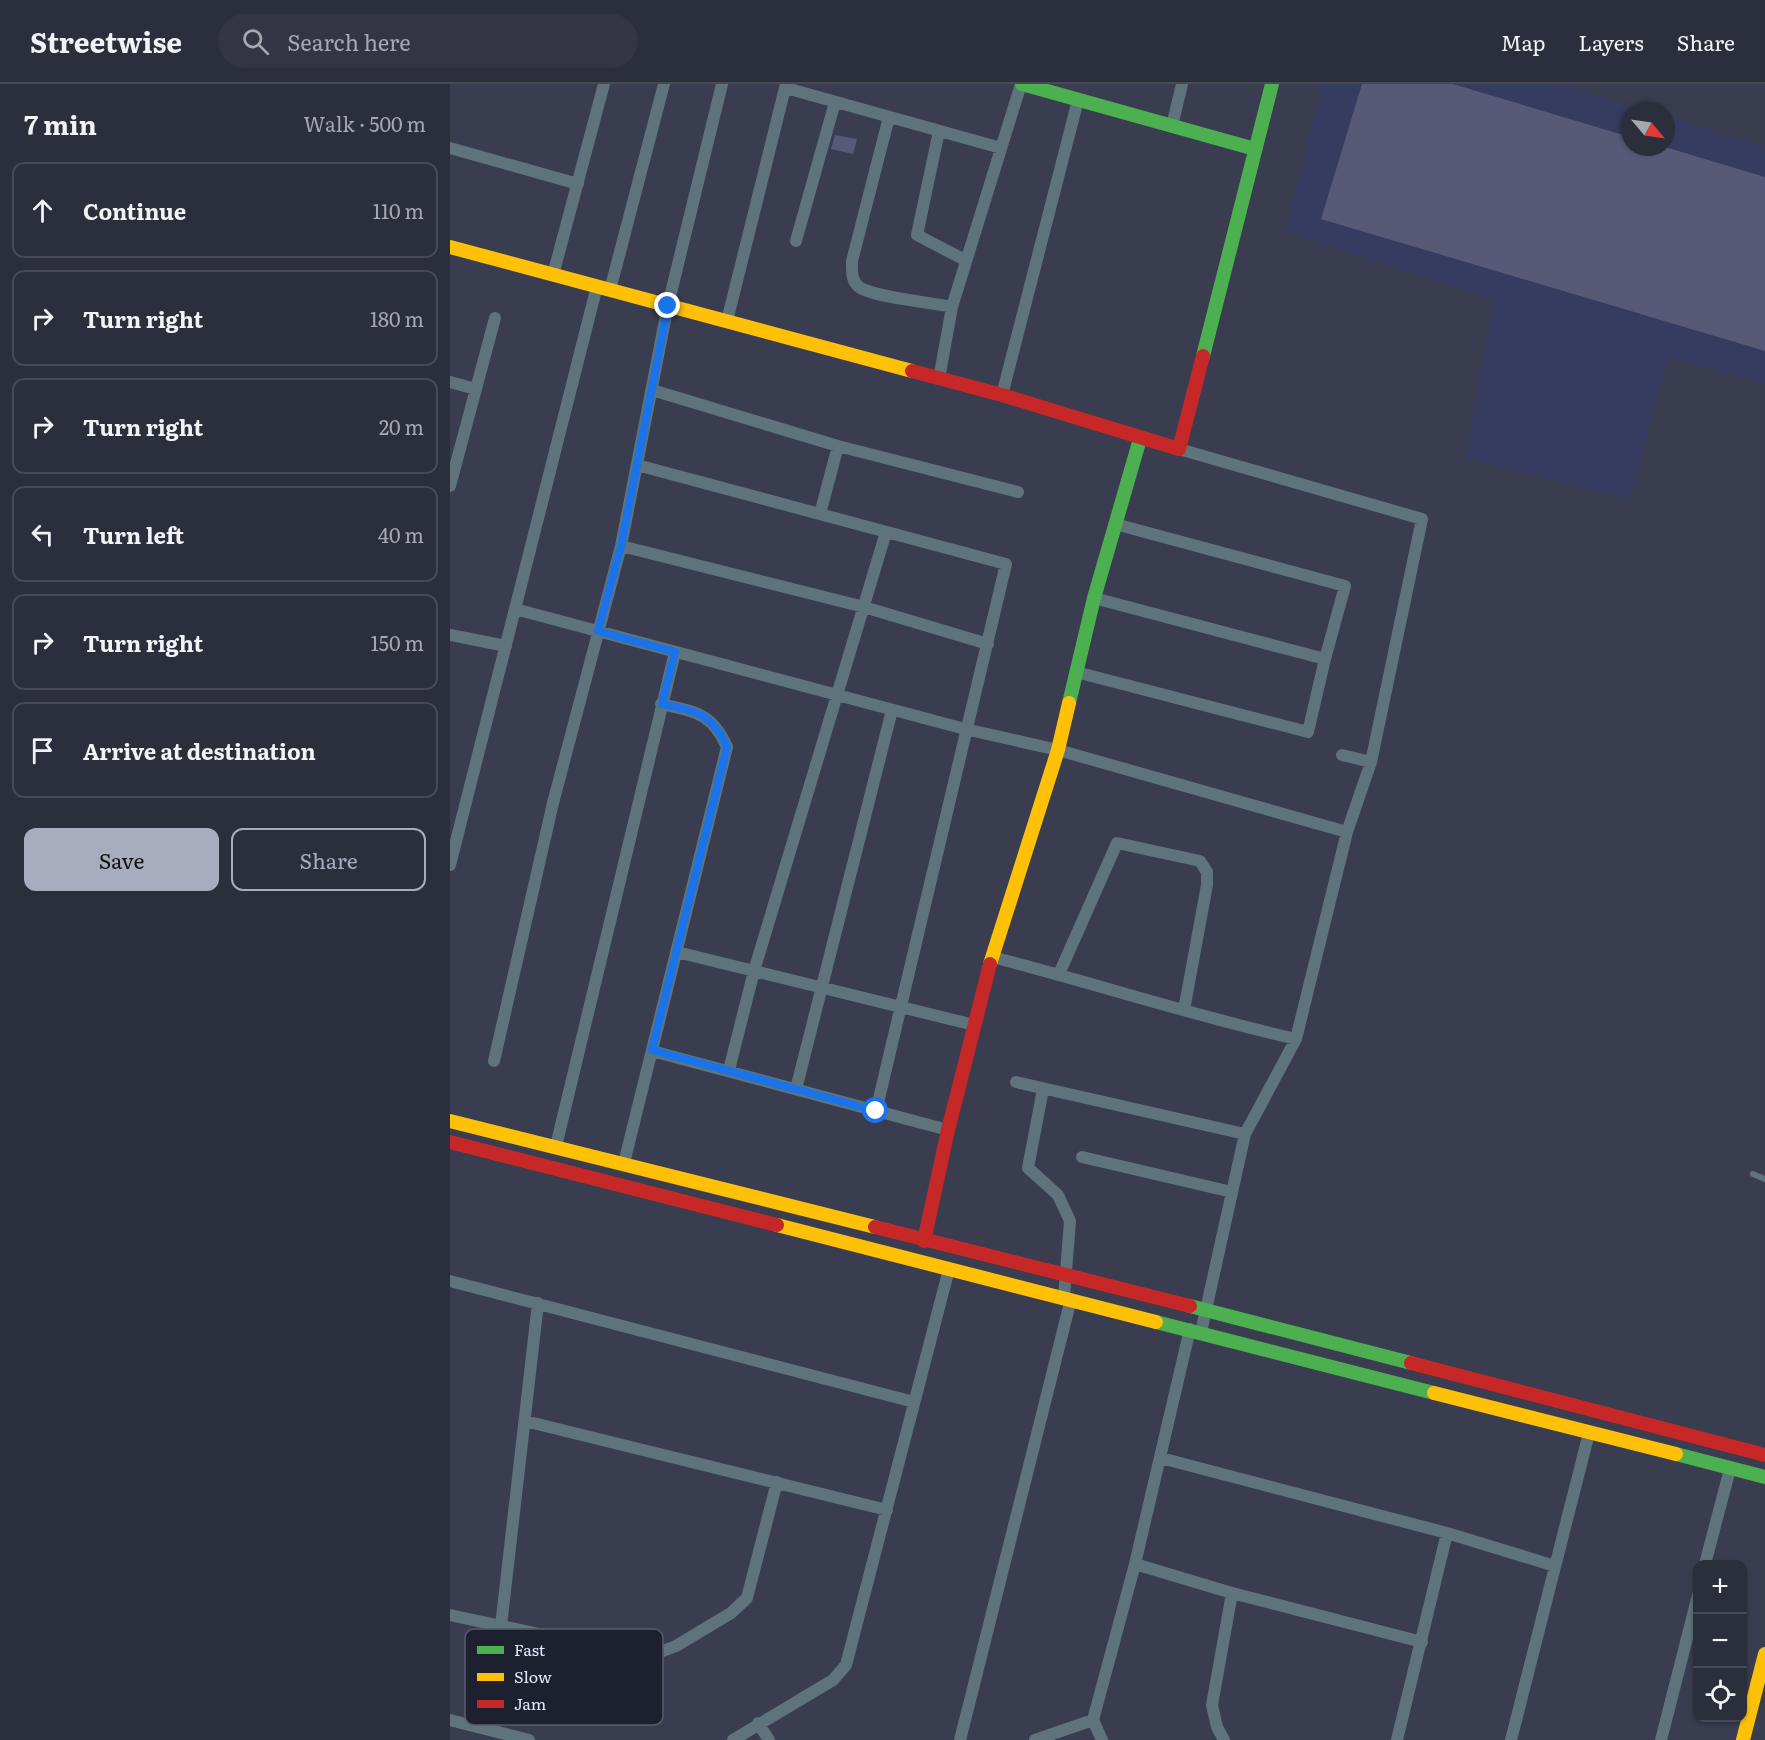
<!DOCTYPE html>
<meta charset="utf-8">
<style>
body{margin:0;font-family:Literata,serif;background:#333642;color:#f1f3f6}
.controls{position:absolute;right:18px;bottom:18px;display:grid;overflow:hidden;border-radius:12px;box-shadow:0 2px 4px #0004}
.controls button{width:54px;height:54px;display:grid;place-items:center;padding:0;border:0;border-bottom:2px solid #474a55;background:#2b2e3b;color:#f1f3f6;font:30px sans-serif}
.compass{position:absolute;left:1171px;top:18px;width:54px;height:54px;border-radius:50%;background:#2b2e3b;box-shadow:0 2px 4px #0004;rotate:119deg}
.stop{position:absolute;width:18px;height:18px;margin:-14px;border:4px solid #1a73e8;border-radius:50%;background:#fff}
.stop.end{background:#1a73e8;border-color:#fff;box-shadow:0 2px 6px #0008}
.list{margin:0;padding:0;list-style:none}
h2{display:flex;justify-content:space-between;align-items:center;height:78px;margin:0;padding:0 24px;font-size:26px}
h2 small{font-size:20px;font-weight:400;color:#a6a8af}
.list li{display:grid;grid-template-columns:39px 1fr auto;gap:18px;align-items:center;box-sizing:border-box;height:96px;margin:0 12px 12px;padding:0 12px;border:2px solid #474a55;border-radius:12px}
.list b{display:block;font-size:22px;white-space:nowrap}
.list em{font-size:20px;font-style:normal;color:#a6a8af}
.actions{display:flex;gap:12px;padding:18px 24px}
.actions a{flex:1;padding:14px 0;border:2px solid #a7acbf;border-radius:12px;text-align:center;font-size:21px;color:#a7acbf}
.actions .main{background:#a7acbf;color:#111}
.icon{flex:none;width:33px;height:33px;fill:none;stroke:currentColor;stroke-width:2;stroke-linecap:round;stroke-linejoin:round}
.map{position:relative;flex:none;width:1315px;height:1656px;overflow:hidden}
header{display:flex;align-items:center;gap:36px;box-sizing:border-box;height:84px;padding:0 30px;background:#2b2e3b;border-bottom:2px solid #474a55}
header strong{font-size:28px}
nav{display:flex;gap:33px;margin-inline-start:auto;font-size:21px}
.search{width:420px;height:54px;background:#333642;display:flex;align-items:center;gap:15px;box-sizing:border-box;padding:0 21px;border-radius:33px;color:#a6a8af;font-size:22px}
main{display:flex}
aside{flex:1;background:#2b2e3b}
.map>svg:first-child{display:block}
.built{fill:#363c5f}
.building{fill:#565a77}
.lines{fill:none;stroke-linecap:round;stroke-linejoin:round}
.lane{stroke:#5e737b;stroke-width:6}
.street{stroke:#5e737b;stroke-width:12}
.fast{stroke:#4caf50;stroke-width:14}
.slow{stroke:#ffc107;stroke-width:14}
.jam{stroke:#c62828;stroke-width:14}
.route{stroke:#1a73e8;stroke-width:8}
.key{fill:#1d202e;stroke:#585c6c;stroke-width:1.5}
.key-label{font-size:16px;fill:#e2e7fc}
</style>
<header>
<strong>Streetwise</strong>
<div class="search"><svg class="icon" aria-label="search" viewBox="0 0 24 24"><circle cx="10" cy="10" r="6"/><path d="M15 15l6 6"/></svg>Search here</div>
<nav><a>Map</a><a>Layers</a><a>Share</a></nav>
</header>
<main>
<aside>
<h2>7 min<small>Walk · 500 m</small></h2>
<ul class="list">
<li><svg class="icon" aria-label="ahead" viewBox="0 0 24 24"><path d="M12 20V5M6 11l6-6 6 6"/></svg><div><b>Continue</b></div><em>110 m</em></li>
<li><svg class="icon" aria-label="right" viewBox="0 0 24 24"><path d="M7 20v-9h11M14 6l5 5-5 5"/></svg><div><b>Turn right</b></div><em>180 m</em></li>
<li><svg class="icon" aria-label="right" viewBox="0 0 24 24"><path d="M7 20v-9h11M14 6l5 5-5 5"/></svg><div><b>Turn right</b></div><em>20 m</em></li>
<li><svg class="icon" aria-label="left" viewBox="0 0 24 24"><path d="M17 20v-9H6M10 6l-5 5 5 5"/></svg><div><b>Turn left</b></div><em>40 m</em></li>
<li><svg class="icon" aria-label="right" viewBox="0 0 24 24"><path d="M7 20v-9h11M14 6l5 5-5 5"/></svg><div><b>Turn right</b></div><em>150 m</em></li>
<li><svg class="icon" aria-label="arrive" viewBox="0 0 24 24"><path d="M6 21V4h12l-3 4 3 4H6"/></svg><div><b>Arrive at destination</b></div></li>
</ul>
<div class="actions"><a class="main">Save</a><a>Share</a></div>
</aside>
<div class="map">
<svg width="1315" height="1656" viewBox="0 0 1315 1656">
<rect width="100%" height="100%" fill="#393d4f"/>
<path class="built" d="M 872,0 L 1110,0 L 1198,27 L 1180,27 L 1180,63 L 1216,63 L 1216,32 L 1315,63 L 1315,300 L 1218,274 L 1179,416 L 1015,374 L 1044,216 L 835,148 Z"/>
<path class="building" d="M 912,0 L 1003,0 L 1180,53 L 1180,63 L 1215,63 L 1315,93 L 1315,267 L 871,135 Z
M 385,51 L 407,55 L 403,70 L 381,65 Z"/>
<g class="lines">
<path class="lane" d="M 1303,1090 L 1315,1095"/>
<path class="street" d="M 336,4 L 551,64
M 439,33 L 402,177 C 402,186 401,197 409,203 C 423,213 483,219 502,223
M 722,42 L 732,0
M 489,47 L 467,151 L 515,176
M 0,64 L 128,100
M 346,157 L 385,18
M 103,191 L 154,0
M 160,206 L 214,0
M 277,237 L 336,0
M 489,295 L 502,223 L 571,0
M 0,298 L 26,305
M 202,306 L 388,362 L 568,408
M 552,311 L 628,16
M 729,365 L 972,435 L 921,678 L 897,748 L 846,955 L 795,1050 L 751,1248
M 187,381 L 556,480 L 426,1027
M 0,402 L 45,234
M 370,430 L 388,362
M 665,440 L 895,502 L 875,575
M 171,462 L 414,523 L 538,560
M 65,525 L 515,645 L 608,666 L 897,748
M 0,551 L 56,562
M 626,588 L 858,648 L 875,575 L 644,514
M 892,671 L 921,678
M 0,781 L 147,202
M 227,868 L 524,941
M 542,873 C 644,899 744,932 846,955
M 609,890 L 667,759 L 750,777 L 757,788 L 757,801 L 734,926
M 202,967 L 498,1046
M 44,977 L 103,719 L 171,462 L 218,221 L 272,0
M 279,986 L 304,887 L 436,448
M 566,998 L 795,1050
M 346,1005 L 442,626
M 593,1005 L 578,1084 L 608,1111 L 620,1137 L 614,1213
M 106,1062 L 225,568
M 632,1073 L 782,1108
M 174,1079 L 277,663 C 262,629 246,628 211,620
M 0,1197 L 464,1318
M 75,1337 L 437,1426
M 711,1374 L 997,1449 L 1105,1482
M 685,1480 L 782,1509 L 972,1558
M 1255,1480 L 1280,1385
M 0,1531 L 197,1573 L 226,1562 L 281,1529 L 297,1514 L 327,1398
M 51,1542 L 88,1219
M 0,1636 L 79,1656
M 308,1639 L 319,1656
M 283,1656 L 383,1596 L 396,1581 L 499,1185
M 510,1656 L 621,1215
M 585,1656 L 643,1636
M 652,1656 L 643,1636 L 685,1480 L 740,1245
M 774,1656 L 767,1643 L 762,1621 L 782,1509
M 947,1656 L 997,1449
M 1061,1656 L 1139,1349
M 1211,1656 L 1248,1511"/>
<path class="fast" d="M 572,0 L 805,65
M 753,272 L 822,0
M 619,619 L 644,514 L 690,355
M 740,1222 L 961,1279
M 706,1238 L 984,1309
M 1226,1370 L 1315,1393"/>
<path class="slow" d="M 0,163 L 462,287
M 540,880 L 608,666 L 619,619
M 0,1037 L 425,1143
M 327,1141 L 706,1238
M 984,1309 L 1226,1370
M 1293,1656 L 1315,1570"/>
<path class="jam" d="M 462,287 L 552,311 L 729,365 L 753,272
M 0,1058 L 327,1141
M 425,1143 L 740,1222
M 474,1157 L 498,1046 L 540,880
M 961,1279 L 1315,1371"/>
</g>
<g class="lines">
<path class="route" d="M 218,222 L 171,462 L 148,547 L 225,568 L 212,620 C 246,627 262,629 277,663 L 202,966 L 426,1027"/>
</g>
<rect x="15" y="1545" width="198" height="96" rx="9" class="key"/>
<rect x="27" y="1562" width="27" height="8" fill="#4caf50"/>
<rect x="27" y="1589" width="27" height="8" fill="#ffc107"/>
<rect x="27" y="1616" width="27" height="8" fill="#c62828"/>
<g class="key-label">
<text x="64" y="1572">Fast</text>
<text x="64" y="1599">Slow</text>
<text x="64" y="1626">Jam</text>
</g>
</svg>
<div class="controls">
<button>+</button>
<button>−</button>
<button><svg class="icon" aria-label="locate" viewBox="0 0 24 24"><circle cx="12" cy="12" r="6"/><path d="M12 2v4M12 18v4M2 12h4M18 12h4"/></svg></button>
</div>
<svg class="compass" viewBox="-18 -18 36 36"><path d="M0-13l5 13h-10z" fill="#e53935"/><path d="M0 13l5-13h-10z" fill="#a6a8af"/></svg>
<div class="stop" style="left:426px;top:1027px"></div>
<div class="stop end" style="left:218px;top:222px"></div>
</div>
</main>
